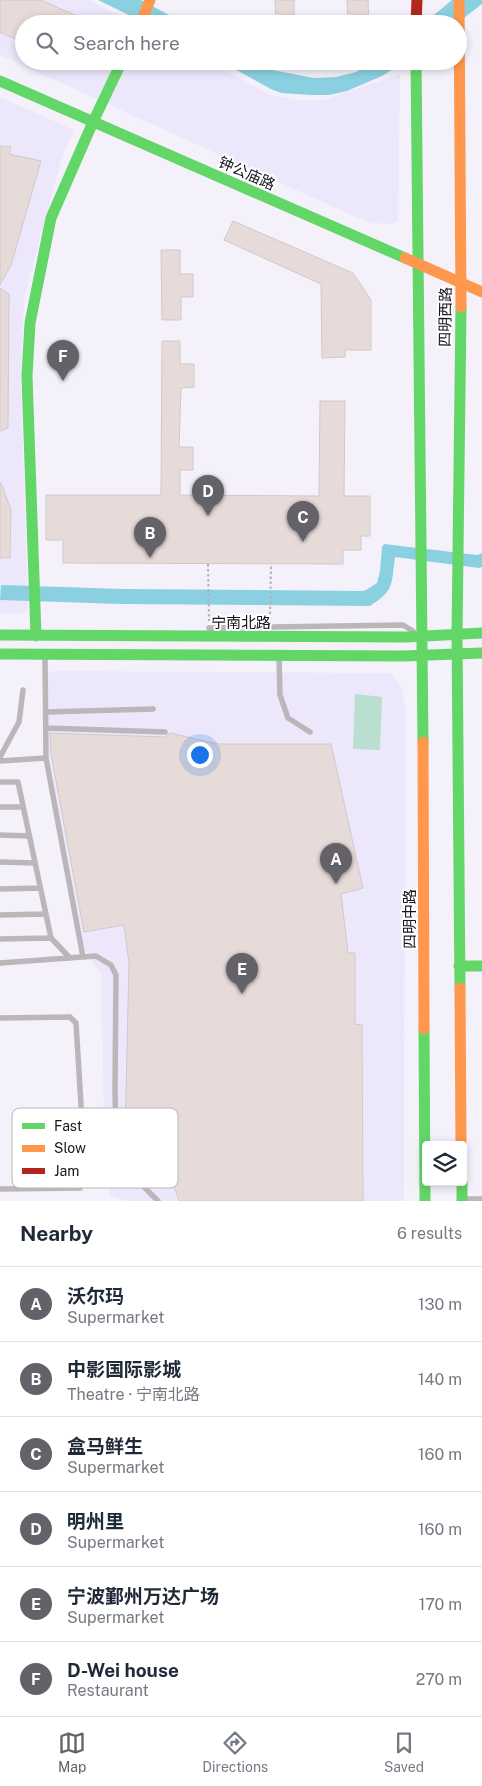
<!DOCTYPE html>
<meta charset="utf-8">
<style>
body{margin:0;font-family:"Public Sans","Noto Sans SC",sans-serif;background:#f2f2f3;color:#1f2937}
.controls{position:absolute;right:15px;bottom:15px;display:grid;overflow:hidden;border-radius:5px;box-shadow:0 2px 8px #0003}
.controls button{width:45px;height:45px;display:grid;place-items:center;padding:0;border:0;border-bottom:1px solid #e0e1e3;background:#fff;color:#1f2937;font:25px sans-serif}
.you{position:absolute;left:199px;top:754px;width:18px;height:18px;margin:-12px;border:4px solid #fff;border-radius:50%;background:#1a73e8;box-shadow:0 0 0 8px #1a73e833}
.badge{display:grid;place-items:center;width:32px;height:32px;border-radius:50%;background:#646169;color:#fff;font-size:16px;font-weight:700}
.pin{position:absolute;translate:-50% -41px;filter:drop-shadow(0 1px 2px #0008)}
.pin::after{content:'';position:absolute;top:26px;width:18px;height:15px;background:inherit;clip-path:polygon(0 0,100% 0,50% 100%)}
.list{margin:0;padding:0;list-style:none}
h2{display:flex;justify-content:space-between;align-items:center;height:65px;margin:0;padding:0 20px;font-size:21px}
h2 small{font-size:16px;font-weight:400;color:#747a83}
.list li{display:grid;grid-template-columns:32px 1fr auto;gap:15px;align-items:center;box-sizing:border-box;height:75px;padding:0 20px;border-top:1px solid #e0e1e3}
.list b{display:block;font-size:19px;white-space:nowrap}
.list p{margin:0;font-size:16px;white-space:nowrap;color:#747a83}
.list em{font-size:16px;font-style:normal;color:#747a83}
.icon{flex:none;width:28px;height:28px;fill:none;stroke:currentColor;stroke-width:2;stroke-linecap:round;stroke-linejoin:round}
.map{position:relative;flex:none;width:482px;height:1201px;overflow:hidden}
.search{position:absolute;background:#fff;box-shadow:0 2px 8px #0003;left:15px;right:15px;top:15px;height:55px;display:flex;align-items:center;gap:12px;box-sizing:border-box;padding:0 18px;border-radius:28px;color:#747a83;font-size:19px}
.sheet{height:515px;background:#fff}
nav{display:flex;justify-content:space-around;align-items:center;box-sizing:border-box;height:70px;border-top:1px solid #e0e1e3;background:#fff;font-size:14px;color:#747a83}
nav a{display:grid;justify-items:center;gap:2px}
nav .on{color:#646169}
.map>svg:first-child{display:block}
.built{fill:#ede7fb}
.green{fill:#b8dfd0}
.water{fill:#8bd0e0}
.building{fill:#e7dbd9;stroke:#cfc9cb}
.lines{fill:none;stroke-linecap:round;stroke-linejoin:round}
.path{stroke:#b3b0b4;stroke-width:2;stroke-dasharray:2.5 2.5;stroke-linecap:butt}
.lane{stroke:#bab6ba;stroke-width:5.5}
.fast{stroke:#63d668;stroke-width:11}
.slow{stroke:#ff974d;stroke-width:11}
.jam{stroke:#b3261e;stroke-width:11}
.labels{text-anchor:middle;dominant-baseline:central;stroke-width:4;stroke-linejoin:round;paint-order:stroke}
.street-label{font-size:15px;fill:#17141b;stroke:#fff}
.key{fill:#fff;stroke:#b9b8bb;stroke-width:1}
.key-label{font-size:14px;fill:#17141b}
</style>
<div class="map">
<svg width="482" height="1201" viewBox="0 0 482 1201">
<rect width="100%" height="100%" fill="#f4f1fb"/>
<path class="built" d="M 0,0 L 89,0 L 137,24 L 24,24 L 24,61 L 207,61 L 271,95 L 295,100 L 324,100 L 400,74 L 398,220 L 391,224 L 374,223 L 358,218 L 0,55 Z
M 0,97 L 74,130 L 63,154 L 24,298 L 21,387 L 28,608 L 25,613 L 0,613 Z
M 58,671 L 390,673 L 401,687 L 405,706 L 404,1201 L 127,1201 L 110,1195 L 105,1160 L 101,975 L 85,950 L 47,744 L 47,672 Z"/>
<path class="green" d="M 355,694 L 382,697 L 380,750 L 353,749 Z"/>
<path class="water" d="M 98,0 L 141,0 L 186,24 L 147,24 Z
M 452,0 L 482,0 L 482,4 L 456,24 L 423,24 Z
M 220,61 L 253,61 L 267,69 L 314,78 L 336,77 L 356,72 L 374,61 L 406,61 L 382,76 L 347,91 L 329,95 L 311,95 L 281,93 L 271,89 Z
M 384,544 L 477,555 L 482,553 L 482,567 L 479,568 L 395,557 C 391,585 395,590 370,606 L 121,604 L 0,600 L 1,585 L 123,589 L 362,591 L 366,590 L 377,583 L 380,571 L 382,547 Z"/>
<path class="building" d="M 0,0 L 41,0 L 95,24 L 24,24 L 24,43 L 0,32 Z
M 275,0 L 294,0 L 294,24 L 276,24 Z
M 347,0 L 368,0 L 369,24 L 348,24 Z
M 0,146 L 11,147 L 9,154 L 41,161 L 11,265 L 0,285 Z
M 233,221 L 353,273 L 371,300 L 371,350 L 345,350 L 345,357 L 322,358 L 321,284 L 224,240 Z
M 161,250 L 180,250 L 180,274 L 193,274 L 193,297 L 181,297 L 181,320 L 162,320 Z
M 0,288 L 9,294 L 8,428 L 0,431 Z
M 162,341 L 180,341 L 180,364 L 194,364 L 194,387 L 181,388 L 179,447 L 193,447 L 193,470 L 180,470 L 180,495 L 319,496 L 320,401 L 345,401 L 344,496 L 370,496 L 370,536 L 361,536 L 361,550 L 343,550 L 343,564 L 63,563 L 63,540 L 46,540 L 46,495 L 161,495 Z
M 0,483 L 1,483 L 11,510 L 10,558 L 0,558 Z
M 50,733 L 165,737 L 170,733 L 218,744 L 331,744 L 363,888 L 341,894 L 348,953 L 355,953 L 355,1024 L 362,1025 L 363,1201 L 179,1201 L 171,1176 L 125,1136 L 129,963 L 124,925 L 84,932 L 51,754 Z"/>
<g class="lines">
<path class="path" d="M 208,564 L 209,621
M 270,619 L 271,564
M 88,1186 L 96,1184 L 128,1182"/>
<path class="lane" d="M 209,628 L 403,625 L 413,631
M 45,655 L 46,758
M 279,657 L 280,695 L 288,718 L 310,732
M 46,712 L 153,709
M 46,728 L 165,732
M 0,757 L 19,722 L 23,690
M 0,761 L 46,758 L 83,957
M 0,782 L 18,782 L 51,938 L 0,939
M 0,807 L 23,807
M 0,835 L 29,836
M 0,862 L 35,863
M 0,889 L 40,888
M 0,915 L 46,914
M 51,938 L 70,958
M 0,963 L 96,956 L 111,965 L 116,975 L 115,1091 L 116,1141 L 119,1157 L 127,1170 L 158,1201
M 0,1018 L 70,1017 L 76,1023 L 81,1105 L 80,1188 L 0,1189
M 462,1199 L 482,1199"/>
<path class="fast" d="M 416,61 L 423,742
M 0,81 L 405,258
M 0,635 L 406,637 L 482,633
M 36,636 L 27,376 L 30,323 L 51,218 L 93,122 L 122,61
M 0,654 L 403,656 L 482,653
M 459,966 L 482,966
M 460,988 L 457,634 L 461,307
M 424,1029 L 425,1201
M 462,1182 L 462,1201"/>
<path class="slow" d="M 459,0 L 461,307
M 140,24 L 150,0
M 405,258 L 482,292
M 423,742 L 424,1029
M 460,988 L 461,1145"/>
<path class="jam" d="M 416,24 L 417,0"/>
</g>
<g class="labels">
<g class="street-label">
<text transform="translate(247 173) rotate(24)">钟公庙路</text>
<text transform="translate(445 317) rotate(-89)">四明西路</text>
<text x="241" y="622">宁南北路</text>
<text transform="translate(409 919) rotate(-90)">四明中路</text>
</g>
</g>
<rect x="12" y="1108" width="166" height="80" rx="8" class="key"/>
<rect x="22" y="1123" width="23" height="6" fill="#63d668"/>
<rect x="22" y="1145" width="23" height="7" fill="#ff974d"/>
<rect x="22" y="1168" width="23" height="6" fill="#b3261e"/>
<g class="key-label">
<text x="54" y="1131">Fast</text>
<text x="54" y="1153">Slow</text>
<text x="54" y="1176">Jam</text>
</g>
</svg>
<div class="controls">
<button><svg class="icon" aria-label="layers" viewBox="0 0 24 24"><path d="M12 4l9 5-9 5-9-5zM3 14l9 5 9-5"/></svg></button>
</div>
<div class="you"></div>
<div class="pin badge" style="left:336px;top:884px">A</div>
<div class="pin badge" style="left:150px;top:558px">B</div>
<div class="pin badge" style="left:303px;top:542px">C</div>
<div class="pin badge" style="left:208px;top:516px">D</div>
<div class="pin badge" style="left:242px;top:994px">E</div>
<div class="pin badge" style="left:63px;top:381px">F</div>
<div class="search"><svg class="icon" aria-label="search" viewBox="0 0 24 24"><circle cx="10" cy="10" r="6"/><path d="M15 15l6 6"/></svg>Search here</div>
</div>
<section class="sheet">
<h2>Nearby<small>6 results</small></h2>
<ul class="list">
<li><span class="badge">A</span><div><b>沃尔玛</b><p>Supermarket</p></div><em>130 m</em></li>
<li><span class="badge">B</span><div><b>中影国际影城</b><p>Theatre · 宁南北路</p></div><em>140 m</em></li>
<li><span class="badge">C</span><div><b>盒马鲜生</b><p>Supermarket</p></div><em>160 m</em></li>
<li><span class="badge">D</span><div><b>明州里</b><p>Supermarket</p></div><em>160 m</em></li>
<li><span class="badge">E</span><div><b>宁波鄞州万达广场</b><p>Supermarket</p></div><em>170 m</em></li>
<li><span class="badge">F</span><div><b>D-Wei house</b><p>Restaurant</p></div><em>270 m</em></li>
</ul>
</section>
<nav>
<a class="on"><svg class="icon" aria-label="map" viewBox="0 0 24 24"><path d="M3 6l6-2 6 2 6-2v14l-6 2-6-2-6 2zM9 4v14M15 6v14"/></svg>Map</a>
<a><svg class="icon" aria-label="directions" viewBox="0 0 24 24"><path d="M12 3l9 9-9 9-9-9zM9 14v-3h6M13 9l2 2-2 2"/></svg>Directions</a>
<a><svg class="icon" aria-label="saved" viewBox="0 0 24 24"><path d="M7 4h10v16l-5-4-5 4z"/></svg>Saved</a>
</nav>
